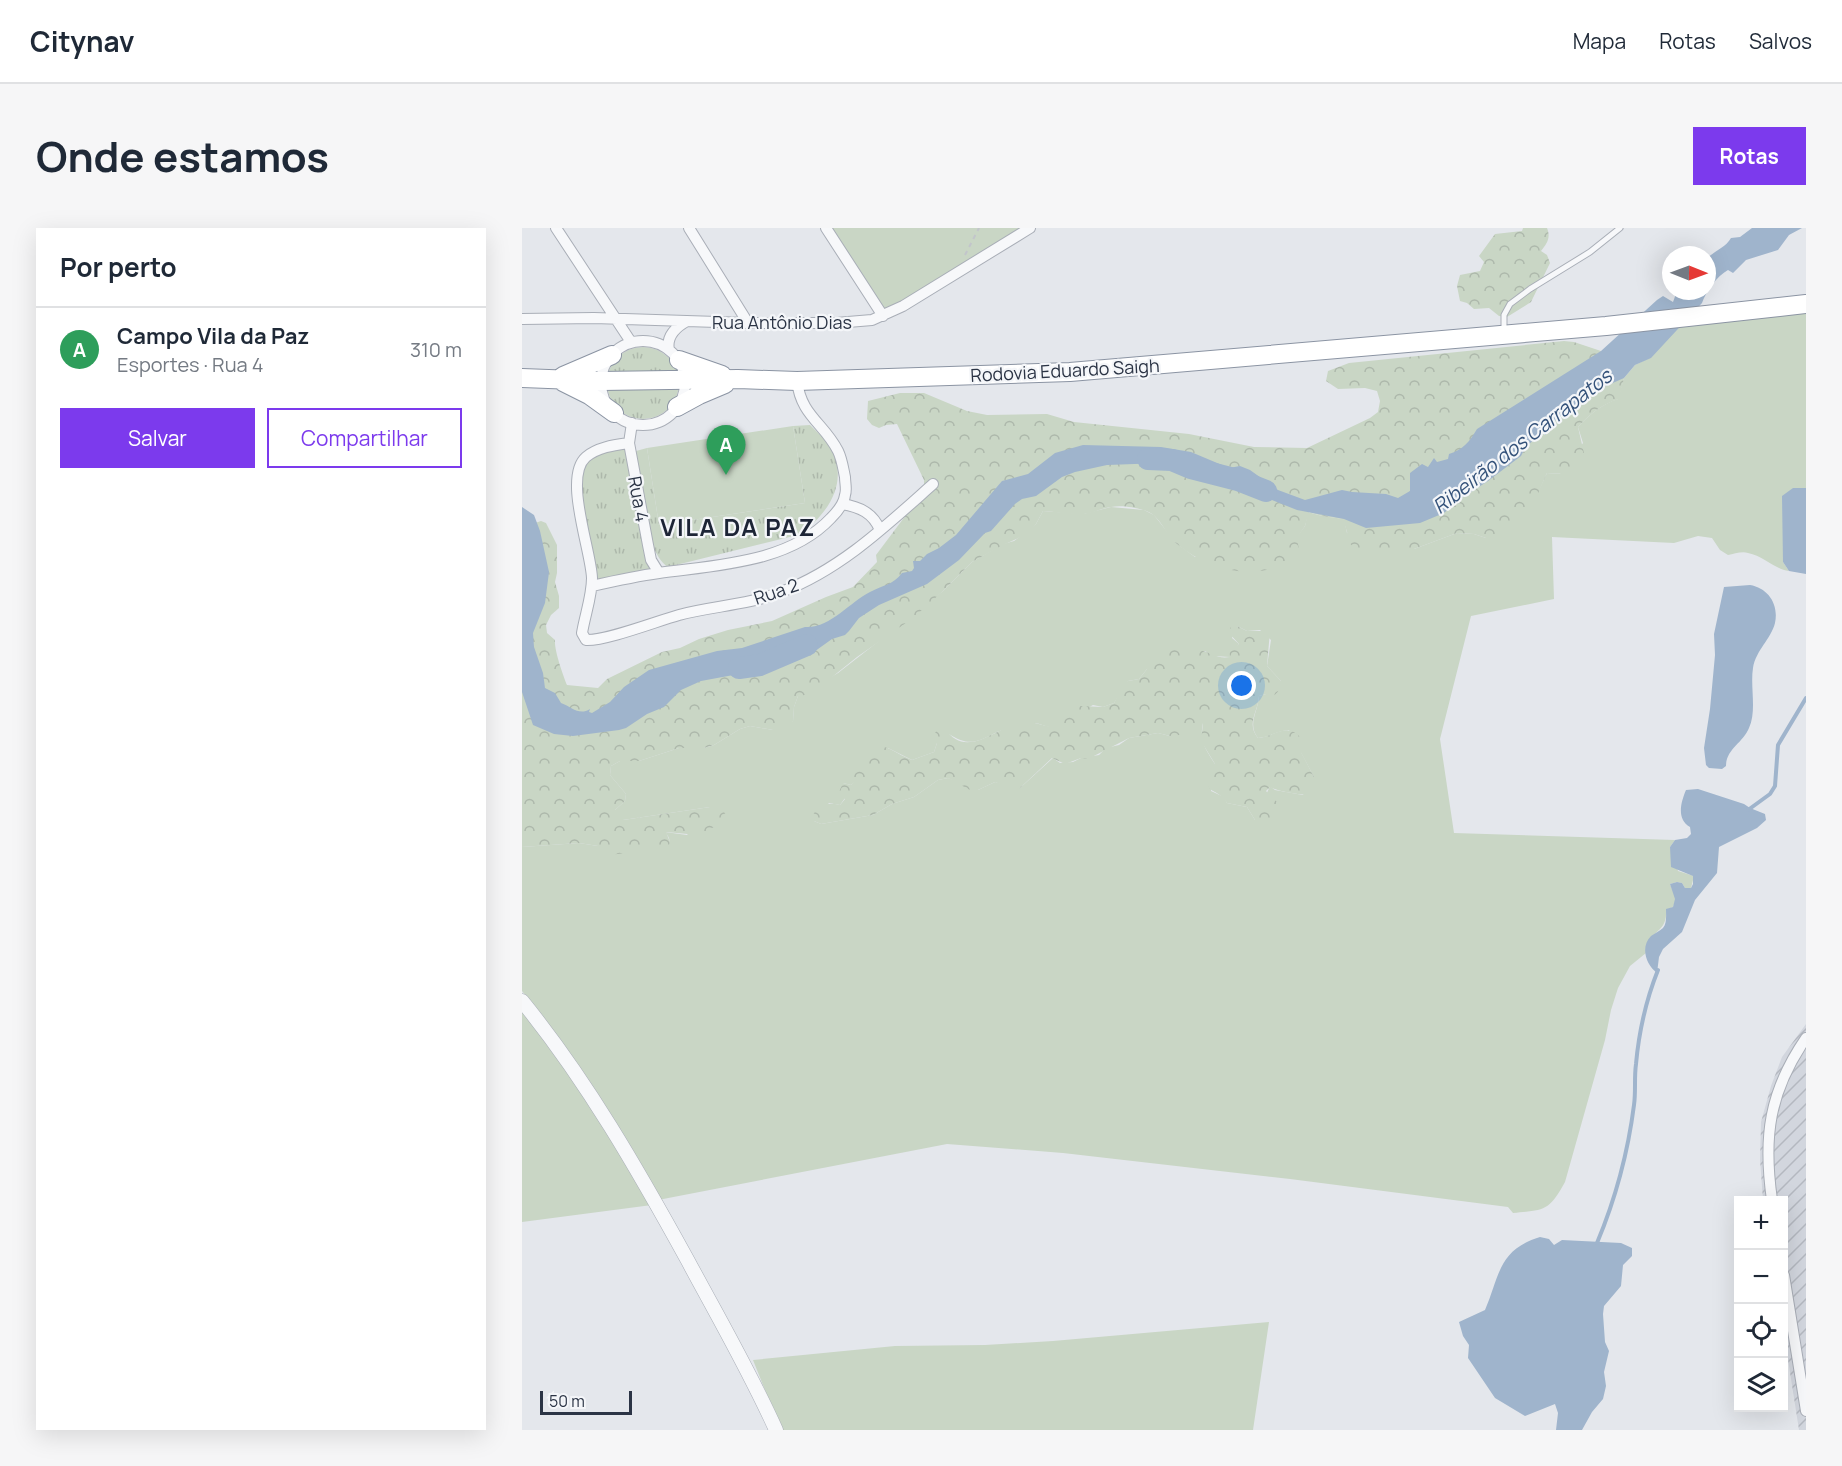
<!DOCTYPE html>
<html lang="pt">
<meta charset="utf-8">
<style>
body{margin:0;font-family:Manrope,sans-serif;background:#f6f6f7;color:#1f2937}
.controls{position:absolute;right:18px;bottom:18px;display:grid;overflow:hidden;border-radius:0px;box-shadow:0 6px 24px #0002}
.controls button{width:54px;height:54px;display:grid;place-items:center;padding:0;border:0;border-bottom:2px solid #e0e1e3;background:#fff;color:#1f2937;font:30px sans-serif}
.compass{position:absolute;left:1140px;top:18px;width:54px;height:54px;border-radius:50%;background:#fff;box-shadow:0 6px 24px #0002;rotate:91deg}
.scale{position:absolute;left:18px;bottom:15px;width:92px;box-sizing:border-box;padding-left:6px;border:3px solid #2b3445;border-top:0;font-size:16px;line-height:21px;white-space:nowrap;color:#2b3445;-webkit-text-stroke:4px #f4f6f9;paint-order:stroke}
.you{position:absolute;left:720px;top:458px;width:21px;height:21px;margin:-15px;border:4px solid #fff;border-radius:50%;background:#1a73e8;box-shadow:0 0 0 9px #1a73e833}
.badge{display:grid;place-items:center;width:39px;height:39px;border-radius:50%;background:#7c3aed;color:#fff;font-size:20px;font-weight:700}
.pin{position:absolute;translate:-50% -50px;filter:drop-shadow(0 2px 3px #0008)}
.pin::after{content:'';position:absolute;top:32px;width:21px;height:18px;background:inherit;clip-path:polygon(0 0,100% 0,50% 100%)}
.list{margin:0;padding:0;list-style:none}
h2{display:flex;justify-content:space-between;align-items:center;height:78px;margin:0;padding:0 24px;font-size:26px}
h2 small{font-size:20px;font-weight:400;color:#747a83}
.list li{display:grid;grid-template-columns:39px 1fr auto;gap:18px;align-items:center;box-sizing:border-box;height:84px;padding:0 24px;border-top:2px solid #e0e1e3}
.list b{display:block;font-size:22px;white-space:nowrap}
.list p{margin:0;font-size:20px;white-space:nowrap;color:#747a83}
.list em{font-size:20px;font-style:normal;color:#747a83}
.actions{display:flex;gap:12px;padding:18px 24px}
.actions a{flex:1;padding:14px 0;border:2px solid #7c3aed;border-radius:0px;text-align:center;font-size:21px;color:#7c3aed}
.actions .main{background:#7c3aed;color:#fff}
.icon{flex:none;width:33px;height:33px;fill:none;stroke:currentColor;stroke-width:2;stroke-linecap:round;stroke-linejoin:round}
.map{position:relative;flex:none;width:1284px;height:1202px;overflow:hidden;border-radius:0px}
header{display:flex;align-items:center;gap:36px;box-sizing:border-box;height:84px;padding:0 30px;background:#fff;border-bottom:2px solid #e0e1e3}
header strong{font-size:28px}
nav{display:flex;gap:33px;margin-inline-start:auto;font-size:21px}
.intro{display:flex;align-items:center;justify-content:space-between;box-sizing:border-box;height:144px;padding:0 36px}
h1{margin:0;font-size:42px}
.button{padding:15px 27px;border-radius:0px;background:#7c3aed;color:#fff;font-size:21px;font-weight:700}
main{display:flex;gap:36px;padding:0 36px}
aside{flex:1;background:#fff;border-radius:0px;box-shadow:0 6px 24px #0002}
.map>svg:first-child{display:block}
.industrial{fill:url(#industrial-furrows)}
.grass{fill:#c9d6c5;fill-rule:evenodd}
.forest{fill:url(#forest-crowns)}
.park{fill:url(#park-tufts)}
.water{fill:#9fb4cc}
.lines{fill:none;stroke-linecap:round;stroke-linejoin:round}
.stream{stroke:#9fb4cc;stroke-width:4}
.river{stroke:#9fb4cc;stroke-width:22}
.service-casing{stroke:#a9aeb7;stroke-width:7}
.minor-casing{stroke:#a9aeb7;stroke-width:12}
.tertiary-casing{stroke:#a9aeb7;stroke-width:15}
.trunk-casing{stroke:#8b94a3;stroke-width:20}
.path{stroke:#c2c5cb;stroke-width:2;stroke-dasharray:4.5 4.5;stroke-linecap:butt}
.service{stroke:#f7f8fa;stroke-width:5}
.minor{stroke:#f7f8fa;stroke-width:10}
.tertiary{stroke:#f7f8fa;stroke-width:14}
.trunk{stroke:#fff;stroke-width:18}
.labels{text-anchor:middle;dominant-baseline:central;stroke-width:4.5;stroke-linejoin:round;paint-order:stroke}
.street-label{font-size:18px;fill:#2b3445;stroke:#f4f6f9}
.water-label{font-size:20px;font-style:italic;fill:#34527a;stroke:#f4f6f9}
.district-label{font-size:24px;font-weight:bold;letter-spacing:1.5px;fill:#1d2536;stroke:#f4f6f9}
</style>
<header>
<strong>Citynav</strong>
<nav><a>Mapa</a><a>Rotas</a><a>Salvos</a></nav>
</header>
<div class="intro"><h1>Onde estamos</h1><a class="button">Rotas</a></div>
<main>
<aside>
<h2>Por perto<small></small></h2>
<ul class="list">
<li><span class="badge" style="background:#2e9e5b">A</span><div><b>Campo Vila da Paz</b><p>Esportes · Rua 4</p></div><em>310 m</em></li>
</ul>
<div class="actions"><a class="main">Salvar</a><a>Compartilhar</a></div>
</aside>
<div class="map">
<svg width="1284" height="1202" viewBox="0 0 1284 1202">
<defs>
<pattern id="industrial-furrows" width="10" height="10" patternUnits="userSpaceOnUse" patternTransform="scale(1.5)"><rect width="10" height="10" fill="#d2d6de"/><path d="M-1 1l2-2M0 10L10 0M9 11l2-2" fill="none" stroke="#b4b8c0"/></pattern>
<pattern id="forest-crowns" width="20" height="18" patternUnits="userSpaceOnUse" patternTransform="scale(1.5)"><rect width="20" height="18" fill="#c9d6c5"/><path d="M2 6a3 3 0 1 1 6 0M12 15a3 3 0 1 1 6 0" fill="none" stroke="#adb8ab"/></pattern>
<pattern id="park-tufts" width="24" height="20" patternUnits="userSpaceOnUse" patternTransform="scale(1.5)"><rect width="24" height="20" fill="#c9d6c5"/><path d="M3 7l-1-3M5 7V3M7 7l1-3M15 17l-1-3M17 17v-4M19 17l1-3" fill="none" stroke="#adb8ab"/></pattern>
</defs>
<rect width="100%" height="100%" fill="#e4e7ec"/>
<path class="industrial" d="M 1284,796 L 1284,1202 L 1277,1202 L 1262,1106 L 1262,972 L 1241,972 L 1238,932 L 1239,894 L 1249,858 L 1260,829 Z"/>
<path class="grass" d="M 309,0 L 502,0 L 363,83 Z
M 1284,80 L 1284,260 L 1271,260 L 1261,334 L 1267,343 C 1252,341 1242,328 1226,325 C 1220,323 1212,326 1206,327 L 1198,322 L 1190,310 L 1176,308 L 1152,315 L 1030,309 L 1032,371 L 949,388 L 918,511 L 932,605 L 1153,612 L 1148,619 L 1156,643 L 1172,648 L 1169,660 L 1163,660 L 1160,655 L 1155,654 L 1148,656 L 1154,671 L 1151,679 L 1144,682 C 1146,707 1124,702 1124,725 L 1108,738 L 1096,760 L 1089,782 L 1083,812 L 1043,954 C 1027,983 1023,982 991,985 L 986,979 L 768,951 L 541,925 L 425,916 L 136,972 L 107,917 L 65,851 L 22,791 L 0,763 L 0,619 L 57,615 L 76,618 L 145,620 C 149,613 148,610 143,604 L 165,607 L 188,579 L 101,592 L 93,592 L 93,582 L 103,573 L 104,566 L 88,547 L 89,538 L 98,533 L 117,533 L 157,520 L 182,520 L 192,517 L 218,501 L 228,498 L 251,502 L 271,493 L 272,479 L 276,468 L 316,445 L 421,363 L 450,334 L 481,316 L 492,313 L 514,296 L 521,283 L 561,286 L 589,279 L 622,282 L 632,287 L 654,315 L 673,329 L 774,310 L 783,298 L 786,284 L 800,288 L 822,291 L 825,305 L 892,321 L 935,305 L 952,306 L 964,310 L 1016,264 L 1025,245 L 1038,246 L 1061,215 L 1056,199 C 1068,186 1080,176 1096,171 L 1102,150 L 1113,137 L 1129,129 L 1163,92 ZM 715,398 L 725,403 L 738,402 L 749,412 L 745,438 L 759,453 L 744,466 L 737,468 C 736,484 725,496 736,510 C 747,509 755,503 767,502 L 792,549 L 781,567 L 753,562 L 748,558 L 733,592 L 725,579 L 705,575 L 702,569 L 689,563 L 693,536 C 684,522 677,513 681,495 L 673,494 L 648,508 L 636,505 L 607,510 L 597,517 L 584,520 L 577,527 L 559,530 L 551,534 L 538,535 L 531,530 L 498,560 L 473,554 L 456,562 L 426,550 L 416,552 L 392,569 L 370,576 L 351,587 L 299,596 L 292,593 L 307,575 L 318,577 L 323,570 L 321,555 L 329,557 L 366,520 L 390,532 L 412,524 L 415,515 L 427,506 C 447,519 456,514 475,504 C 485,500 501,496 512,495 C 519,495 526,501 535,499 C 543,496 562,482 571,477 L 581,479 L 592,475 L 606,453 L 617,451 L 625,441 L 683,423 L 691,428 L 708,429 L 717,416 L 710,410 Z
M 271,198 L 283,275 L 137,297 L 125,220 Z
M 0,779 L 71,877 L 130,977 L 0,994 Z
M 747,1094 L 731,1202 L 259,1202 L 231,1132 L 373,1118 L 463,1117 L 531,1113 Z"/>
<path class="forest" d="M 1001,0 L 1025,0 C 1029,10 1025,15 1019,23 L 1025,27 L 1028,35 L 1009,74 L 985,89 L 977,88 L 967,80 L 952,81 L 945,75 L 938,73 L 935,58 L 938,47 L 958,43 L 962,34 L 957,28 L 973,6 L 1000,3 Z
M 1042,113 L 1052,114 L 1079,123 L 1102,150 L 1097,171 C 1080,176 1068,186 1056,199 L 1064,234 C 1052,246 1041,247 1025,245 L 1006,288 L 984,310 L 964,310 L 952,306 L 935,305 L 892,321 L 870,323 L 838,322 L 829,317 L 821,291 L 800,288 L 787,284 L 783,298 L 775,310 L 778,328 C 739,354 691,346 655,316 C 642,306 639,286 621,282 C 612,279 598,277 589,279 C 580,280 572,285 562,286 C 549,287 535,284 521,283 L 514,296 L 503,307 L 481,317 L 450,334 L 421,363 L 391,390 L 335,429 L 289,466 L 276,468 L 272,479 L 271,493 L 264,502 L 251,502 L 228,498 L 218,501 L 192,517 L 182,520 L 157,520 L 117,533 L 98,533 L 89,538 L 88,547 L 104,566 L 103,573 L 93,582 L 93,592 L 101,592 L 188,579 L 200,581 L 204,587 L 202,594 L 176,607 L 144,604 L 148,614 L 146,620 L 87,627 L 80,626 L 76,618 L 57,615 L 0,619 L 0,367 L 10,296 L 19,293 L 24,295 L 35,317 L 35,345 L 33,354 L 37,368 L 37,380 L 29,387 L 24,397 L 25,405 L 33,412 C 32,422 41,447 45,457 L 76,460 L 85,451 L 140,424 L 158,420 L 177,411 L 206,402 L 250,393 L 304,369 L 331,359 L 355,334 L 354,327 L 402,263 L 402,252 L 375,196 L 364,197 L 357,200 L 350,197 L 345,191 L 346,173 L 378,165 L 402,165 L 445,183 L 465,187 L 525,186 L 552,194 L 667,206 L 732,219 L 785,220 L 848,190 L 856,184 L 858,173 L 855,163 L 843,160 L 816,161 L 804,153 L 806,143 L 827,135 Z
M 715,398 L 725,403 L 748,403 L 745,438 L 759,453 C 758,461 757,465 749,469 L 744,466 L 737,468 C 736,484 724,496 736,510 C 755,508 766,492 781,513 L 779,524 L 792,549 L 794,561 L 788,567 C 778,567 755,563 748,559 L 744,563 L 755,574 C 753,588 748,596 733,592 L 725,579 L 705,575 C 694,557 680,570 688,539 L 693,536 L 679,513 L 681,495 L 673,495 L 657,507 L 648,508 L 636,505 L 607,510 L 566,531 L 559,530 L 543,536 L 530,530 L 498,560 L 484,562 L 481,557 L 473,554 L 456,562 L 448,562 L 426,550 L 416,552 L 392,569 L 370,576 L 351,587 L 299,596 L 292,593 L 291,587 C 297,576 306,574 318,577 L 323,571 L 316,566 L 321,555 L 329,557 L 333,552 L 327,549 L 325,542 C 333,526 350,512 368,521 C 376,525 382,529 390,532 L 412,524 L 415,515 L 412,507 L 416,500 L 423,500 C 444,534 476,497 501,494 C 513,493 522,499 534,499 L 558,478 L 581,479 L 592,475 L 597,465 L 598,457 L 606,453 L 617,451 L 625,441 L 628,432 C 645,420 660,416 681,423 C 691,426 696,431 708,429 L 707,421 L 712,421 L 717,416 L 706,404 L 709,399 Z"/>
<path class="park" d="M85 155a36 36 0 1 1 72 0a36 36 0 1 1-72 0Z
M 288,197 C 293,202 300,208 305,214 C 330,250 308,286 276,307 L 146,339 C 121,323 119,252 114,223 L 125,220 L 137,297 L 283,275 L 271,198 Z
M 105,220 L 123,329 L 130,342 L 73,353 L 57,252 C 64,225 81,225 105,220 Z"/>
<path class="water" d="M 1230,0 L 1280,0 L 1267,7 L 1256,22 L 1224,32 L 1211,45 L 1206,42 C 1195,48 1184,63 1180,75 L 1129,130 L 1113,137 L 1102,150 L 1075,162 L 1024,199 L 1024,207 L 1019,205 L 1003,220 L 999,228 L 966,253 L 938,271 L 922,285 L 898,295 L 844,300 L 822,291 L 775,282 L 745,270 L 722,258 L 716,252 L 669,240 L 651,232 L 640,235 L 585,237 L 553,244 L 540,249 L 514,268 L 500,271 L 493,276 L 469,303 L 463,305 L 437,332 L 405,356 L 357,377 L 337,390 L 327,403 L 323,407 L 310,411 L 289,426 L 281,429 L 257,428 L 238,437 L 233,443 L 179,453 L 159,462 L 142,479 L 125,486 L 104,500 L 97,502 L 51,508 L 32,506 L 11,497 L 0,464 L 0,279 L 12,287 L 18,303 L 27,344 L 23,375 L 11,405 L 12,419 L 21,445 L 23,460 L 33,465 L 39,475 C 50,479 57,488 68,481 L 67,484 L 70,485 L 88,474 L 102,459 L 127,442 L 195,423 L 220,420 L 283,399 C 307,401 328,374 348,364 C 361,357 371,357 380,345 L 390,343 L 392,340 L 391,333 L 398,333 L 405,326 L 417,320 L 434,307 L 480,253 L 506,246 L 533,225 L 561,217 L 639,219 L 669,224 L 707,240 L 718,238 L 728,242 L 756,262 L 783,272 L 820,262 L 830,264 L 864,266 L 876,270 L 888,263 L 888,245 L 900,236 L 906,239 L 912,230 L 915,234 L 926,231 L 927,226 C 941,222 948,213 955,201 L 1079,123 L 1135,72 L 1141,68 L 1151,74 L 1155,63 L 1185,63 L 1185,30 C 1193,23 1204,19 1209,10 L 1218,9 Z
M 1271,260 L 1284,260 L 1284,346 L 1267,343 L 1261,334 L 1260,268 Z
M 1228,357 C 1246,360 1257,376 1253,395 C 1249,411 1234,422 1231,440 C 1228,459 1235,483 1227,500 C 1221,515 1204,521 1204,538 L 1200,541 L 1187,540 L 1184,537 L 1182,520 L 1188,481 L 1193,427 L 1192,406 L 1202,359 Z
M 1176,561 L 1222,576 L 1228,580 L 1243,586 L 1244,592 L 1235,600 L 1197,619 L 1195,645 L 1173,672 L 1160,704 L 1141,721 L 1137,729 L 1135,745 C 1124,737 1118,719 1129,708 C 1133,705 1138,703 1141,700 C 1145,695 1144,688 1144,681 L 1151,679 L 1153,671 L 1148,656 L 1155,654 L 1160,655 L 1163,660 L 1169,660 L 1171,656 L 1171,648 L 1149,639 L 1148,619 L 1153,612 L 1165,610 L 1169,606 L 1168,599 C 1154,591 1159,574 1164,562 Z
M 1018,1009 L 1027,1011 L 1032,1017 L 1040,1012 L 1099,1015 L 1110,1020 L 1110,1028 L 1101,1037 L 1099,1058 L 1082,1078 L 1081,1086 L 1083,1114 L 1087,1123 L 1082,1144 L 1084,1158 L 1081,1171 L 1070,1184 L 1060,1202 L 1034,1202 L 1036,1185 L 1033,1176 L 1003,1188 L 973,1170 L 946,1130 L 947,1117 L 941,1108 L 937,1094 L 963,1082 C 978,1047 976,1022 1018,1009 Z"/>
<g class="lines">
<path class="stream" d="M 1226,582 L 1248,566 L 1253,558 L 1256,517 L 1284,470
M 1075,1015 C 1093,972 1106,924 1112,877 C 1114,863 1112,850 1114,836 C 1117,803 1124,772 1136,742"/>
<path class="river" d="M 626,231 L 650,232 L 669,240 L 716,252 L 744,263
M 217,440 L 238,437 L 285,417"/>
<defs>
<path id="service" d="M 982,104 L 982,87 L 988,76 L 1008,61 L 1068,24 L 1098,0"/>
<path id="minor" d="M 34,0 L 109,114
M 167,0 L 226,95
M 304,0 L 361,88
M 0,91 L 72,90 L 226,95 L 314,95 L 350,92 L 381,78 L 508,0
M79 155a42 42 0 1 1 84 0a42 42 0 1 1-84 0Z
M 147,122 C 144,108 154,99 165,93
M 110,195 L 107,215 L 126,317 L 129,332 L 137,345
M 107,215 C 93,217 76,219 64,229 C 41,249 69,322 70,350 C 70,368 63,387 60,405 L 64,412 C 84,413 135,393 157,387 C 190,378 227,377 259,364 C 318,342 365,297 411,256
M 320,276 C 338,279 351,285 358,302
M 70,358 C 92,353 115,348 137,345 C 194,337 267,335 309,290 C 315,284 322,276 323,267 C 325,262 323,255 323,249 C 321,240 320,231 316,223 C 302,195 279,188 275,153
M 1250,972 C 1241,909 1247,864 1284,810
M 1262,1047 L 1284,1183"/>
<path id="tertiary" d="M 0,773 C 65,853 116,942 166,1033 C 196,1089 228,1144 254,1202"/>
<path id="trunk" d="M 157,132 L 200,147
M 41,148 L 90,127
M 0,150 L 79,153 L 216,151 L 275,153 L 548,144 L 1084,98 L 1284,76
M 41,154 L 67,167 L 92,185
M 155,179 L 177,167 L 203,156"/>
</defs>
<use href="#service" class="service-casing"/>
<use href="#minor" class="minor-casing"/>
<use href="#tertiary" class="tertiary-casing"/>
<use href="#trunk" class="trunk-casing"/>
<path class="path" d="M 443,27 L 457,0"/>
<use href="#service" class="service"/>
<use href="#minor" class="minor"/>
<use href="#tertiary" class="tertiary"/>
<use href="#trunk" class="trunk"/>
</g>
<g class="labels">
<g class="street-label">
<text x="260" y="94">Rua Antônio Dias</text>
<text transform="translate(543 142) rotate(-3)">Rodovia Eduardo Saigh</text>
<text transform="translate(117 271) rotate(80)">Rua 4</text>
<text transform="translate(254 363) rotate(-19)">Rua 2</text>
</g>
<g class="water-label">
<text transform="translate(1000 213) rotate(-38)">Ribeirão dos Carrapatos</text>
</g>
<g class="district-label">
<text x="216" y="298">VILA DA PAZ</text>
</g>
</g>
</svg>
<div class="controls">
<button>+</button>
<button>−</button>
<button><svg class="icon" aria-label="locate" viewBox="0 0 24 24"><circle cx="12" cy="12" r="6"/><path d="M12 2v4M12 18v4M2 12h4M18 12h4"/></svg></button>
<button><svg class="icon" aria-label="layers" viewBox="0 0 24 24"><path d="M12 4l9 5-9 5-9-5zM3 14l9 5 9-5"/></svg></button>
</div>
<svg class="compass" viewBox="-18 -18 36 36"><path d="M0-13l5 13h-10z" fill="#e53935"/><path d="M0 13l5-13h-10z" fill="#747a83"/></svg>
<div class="scale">50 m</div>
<div class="you"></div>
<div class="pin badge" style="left:204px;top:247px;background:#2e9e5b">A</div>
</div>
</main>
